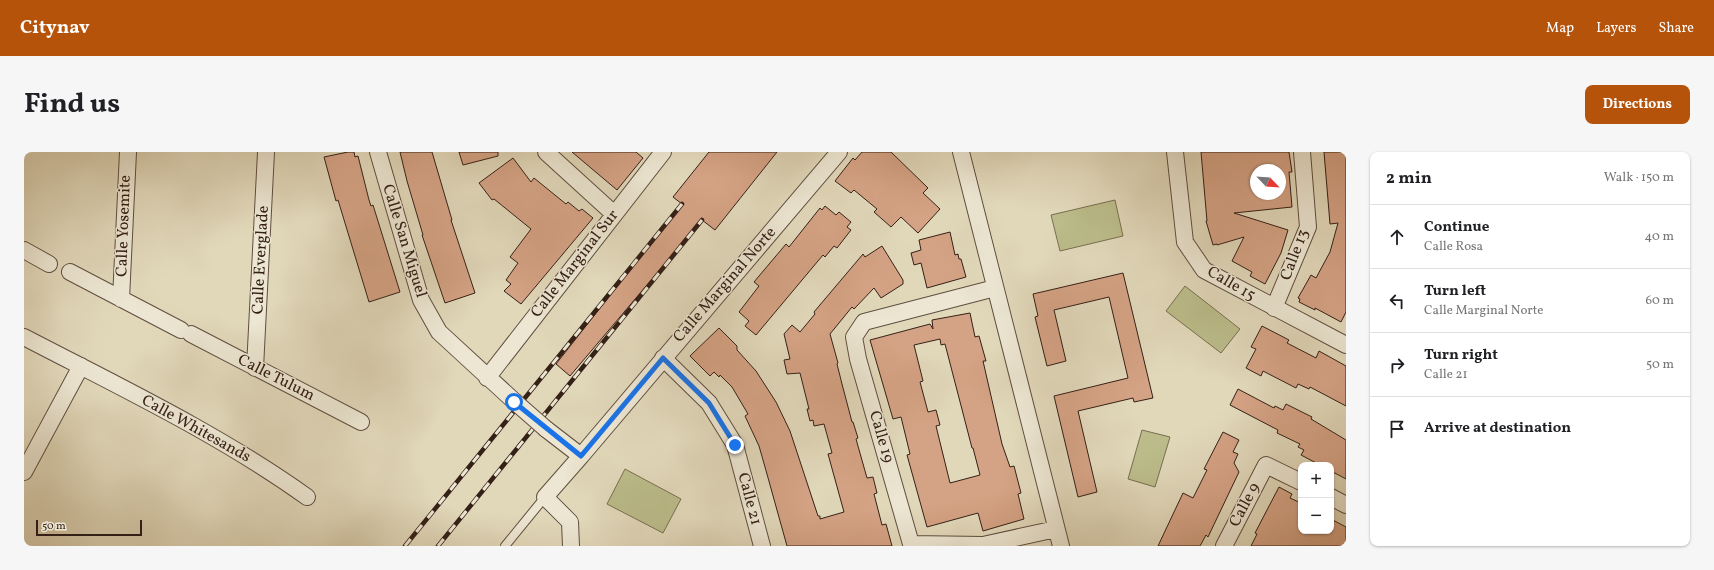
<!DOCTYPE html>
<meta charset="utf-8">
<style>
body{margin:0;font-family:Vollkorn,serif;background:#f6f6f6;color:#202124}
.controls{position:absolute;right:12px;bottom:12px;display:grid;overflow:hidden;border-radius:8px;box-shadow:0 1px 3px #0004}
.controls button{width:36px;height:36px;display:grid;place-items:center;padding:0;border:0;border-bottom:1px solid #e0e0e0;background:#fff;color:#202124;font:20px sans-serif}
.compass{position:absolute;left:1226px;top:12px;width:36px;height:36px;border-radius:50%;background:#fff;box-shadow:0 1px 3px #0004;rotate:115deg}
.scale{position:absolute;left:12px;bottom:10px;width:106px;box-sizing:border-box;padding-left:4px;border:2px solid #352017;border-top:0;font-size:11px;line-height:14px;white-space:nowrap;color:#352017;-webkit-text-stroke:3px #ece6d2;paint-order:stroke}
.stop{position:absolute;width:12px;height:12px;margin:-9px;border:3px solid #1a73e8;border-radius:50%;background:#fff}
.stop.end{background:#1a73e8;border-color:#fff;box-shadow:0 1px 4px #0008}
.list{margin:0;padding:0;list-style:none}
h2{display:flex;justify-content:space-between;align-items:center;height:52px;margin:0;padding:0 16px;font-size:17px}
h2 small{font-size:13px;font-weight:400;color:#757577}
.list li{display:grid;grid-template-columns:26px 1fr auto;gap:12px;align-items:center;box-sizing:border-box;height:64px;padding:0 16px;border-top:1px solid #e0e0e0}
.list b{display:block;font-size:15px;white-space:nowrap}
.list p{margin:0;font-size:13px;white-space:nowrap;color:#757577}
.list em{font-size:13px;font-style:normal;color:#757577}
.icon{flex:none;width:22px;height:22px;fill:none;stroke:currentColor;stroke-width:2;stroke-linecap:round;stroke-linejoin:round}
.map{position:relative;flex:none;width:1322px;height:394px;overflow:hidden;border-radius:8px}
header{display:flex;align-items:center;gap:24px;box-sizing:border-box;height:56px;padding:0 20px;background:#b45309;color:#fff}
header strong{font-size:19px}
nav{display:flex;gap:22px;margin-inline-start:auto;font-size:14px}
.intro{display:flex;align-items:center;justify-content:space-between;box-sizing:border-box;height:96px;padding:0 24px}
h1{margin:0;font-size:28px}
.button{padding:10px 18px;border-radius:8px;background:#b45309;color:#fff;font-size:14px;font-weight:700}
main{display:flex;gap:24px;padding:0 24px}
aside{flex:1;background:#fff;border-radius:8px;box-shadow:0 1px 3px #0004}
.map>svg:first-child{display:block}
.green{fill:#bbbc8a;stroke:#786e50}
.building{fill:#d4a284;stroke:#352017;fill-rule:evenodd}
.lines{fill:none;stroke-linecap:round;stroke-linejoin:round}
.lane-casing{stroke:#604e40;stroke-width:10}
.street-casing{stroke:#604e40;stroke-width:18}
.lane{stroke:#ece6d2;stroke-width:8}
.street{stroke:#ece6d2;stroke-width:16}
.rail-casing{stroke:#352017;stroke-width:4.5}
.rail{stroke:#ece6d2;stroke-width:3;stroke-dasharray:9;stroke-linecap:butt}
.street-bridge-casing{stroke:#604e40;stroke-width:18;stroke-linecap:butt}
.street-bridge{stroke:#ece6d2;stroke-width:16}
.route{stroke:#1a73e8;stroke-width:5}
.labels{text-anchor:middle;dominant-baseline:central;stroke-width:3;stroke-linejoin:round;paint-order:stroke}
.street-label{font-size:16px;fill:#352017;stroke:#ece6d2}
</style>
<header>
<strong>Citynav</strong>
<nav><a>Map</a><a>Layers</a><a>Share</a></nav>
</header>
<div class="intro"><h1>Find us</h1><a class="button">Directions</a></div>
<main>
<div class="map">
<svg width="1322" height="394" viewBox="0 0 1322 394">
<rect width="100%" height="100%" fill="#e1d8ba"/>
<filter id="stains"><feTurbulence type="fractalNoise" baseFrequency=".005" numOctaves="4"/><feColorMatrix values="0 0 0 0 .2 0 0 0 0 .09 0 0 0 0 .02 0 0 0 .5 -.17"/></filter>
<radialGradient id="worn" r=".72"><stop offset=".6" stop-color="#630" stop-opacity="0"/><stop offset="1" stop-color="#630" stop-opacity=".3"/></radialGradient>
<path class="green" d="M 1091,48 L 1099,84 L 1036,99 L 1027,63 Z
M 1161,134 L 1216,177 L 1197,201 L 1142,159 Z
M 1118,278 L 1146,285 L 1131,335 L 1104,327 Z
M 601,317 L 657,347 L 639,381 L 583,352 Z"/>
<path class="building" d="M 324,0 L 330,0 L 331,5 L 334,4 L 345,48 L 347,54 L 349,53 L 376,140 L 345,150 L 314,48 L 312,49 L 300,5 Z
M 376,0 L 408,0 L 428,68 L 427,68 L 451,141 L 421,151 L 398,83 L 399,83 L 383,29 Z
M 435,0 L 474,0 L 474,4 L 439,13 Z
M 548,0 L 612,0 L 619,6 L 593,38 Z
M 685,0 L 753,0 L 691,78 L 678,68 L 546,224 L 532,212 L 658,52 L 649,45 Z
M 838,0 L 867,0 L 904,36 L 899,41 L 916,57 L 894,81 L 877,65 L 867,75 L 850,60 L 853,57 L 830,38 L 827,41 L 811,29 L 829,6 L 831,8 Z
M 1177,0 L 1265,0 L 1268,20 L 1265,20 L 1268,55 L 1210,61 L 1264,78 L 1257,101 L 1241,132 L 1226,124 L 1228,120 L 1208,109 L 1220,85 L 1193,93 L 1193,92 L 1189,93 L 1182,69 L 1183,69 ZM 1232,18 L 1256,18 L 1256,42 L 1232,42 Z
M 1300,0 L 1322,0 L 1322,160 L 1317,170 L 1291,156 L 1291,158 L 1275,150 L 1276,147 L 1274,146 L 1287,123 L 1292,126 L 1306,100 L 1314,71 L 1306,72 Z
M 489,6 L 507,30 L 510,26 L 542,52 L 544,50 L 555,59 L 558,57 L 569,66 L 497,152 L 480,139 L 487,132 L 482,128 L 494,111 L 486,105 L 507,77 L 470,47 L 468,48 L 455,31 Z
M 801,54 L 812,63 L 815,60 L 827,70 L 823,75 L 827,78 L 813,96 L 810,94 L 801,105 L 799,103 L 732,183 L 721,174 L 725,169 L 715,160 L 735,134 L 730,130 L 762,92 L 765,95 L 796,56 L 798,58 Z
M 926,80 L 931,103 L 934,102 L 935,107 L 937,107 L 942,125 L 903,136 L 897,111 L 890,113 L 887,101 L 897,98 L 895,88 Z
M 858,94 L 879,128 L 879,132 L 857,146 L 850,136 L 830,157 L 828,155 L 806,182 L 814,211 L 813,212 L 818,232 L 828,270 L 829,270 L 834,286 L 832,287 L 843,326 L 849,325 L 853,341 L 850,342 L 858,373 L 862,372 L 868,394 L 763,394 L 741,315 L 735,294 L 721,264 L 724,262 L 708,235 L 696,223 L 695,225 L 690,220 L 686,224 L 666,204 L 695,176 L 713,194 L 713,198 L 732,219 L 752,250 L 766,279 L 794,364 L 796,364 L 796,367 L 820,360 L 804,302 L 808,301 L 800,272 L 790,274 L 789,268 L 786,269 L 783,257 L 785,257 L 776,221 L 763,222 L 760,208 L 766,207 L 760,182 L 768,173 L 776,180 L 791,162 L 790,160 L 839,102 L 841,105 Z
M 1099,121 L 1129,246 L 1110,250 L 1109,246 L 1054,259 L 1073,340 L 1054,345 L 1030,244 L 1104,226 L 1085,145 L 1030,158 L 1042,209 L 1023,214 L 1011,165 L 1014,164 L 1009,142 Z
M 946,161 L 951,185 L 955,184 L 962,209 L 959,209 L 978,292 L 986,315 L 990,314 L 997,341 L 994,342 L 1000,367 L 959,379 L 954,361 L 903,375 L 883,303 L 886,302 L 877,265 L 869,267 L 846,188 L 906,172 L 909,177 L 908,168 ZM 916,187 L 917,193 L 921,192 L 948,296 L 949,296 L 956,323 L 926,331 L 912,274 L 916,273 L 912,258 L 904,260 L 896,230 L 899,229 L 890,193 Z
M 1238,174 L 1265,188 L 1263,191 L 1292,206 L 1295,199 L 1322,214 L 1322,254 L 1286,235 L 1285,237 L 1274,232 L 1272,236 L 1239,219 L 1237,224 L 1222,216 L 1232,197 L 1227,195 Z
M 1214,237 L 1250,256 L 1251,254 L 1259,258 L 1262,252 L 1288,265 L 1287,267 L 1322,288 L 1322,327 L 1307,319 L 1307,313 L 1296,313 L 1277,303 L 1280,298 L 1274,295 L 1276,292 L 1253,281 L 1254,278 L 1206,253 Z
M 1199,280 L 1215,288 L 1209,300 L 1214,302 L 1210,311 L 1215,320 L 1184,385 L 1182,383 L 1176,394 L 1134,394 L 1159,341 L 1169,346 L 1183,318 L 1180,317 Z
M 1255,335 L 1268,342 L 1266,346 L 1277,351 L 1277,379 L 1307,379 L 1307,367 L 1322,375 L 1322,394 L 1227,394 L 1233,382 L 1231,381 Z"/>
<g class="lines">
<defs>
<path id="lane" d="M 481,394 L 521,345"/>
<path id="street" d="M 354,0 L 397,148 L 415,180 L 490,249
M 522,0 L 590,62
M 937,0 L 1037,394
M 1151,0 L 1161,90 L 1180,118 L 1322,193
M 0,98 L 25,112
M 46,120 L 157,178
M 971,136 L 840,170 L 830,185 L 834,207 L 887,392 L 959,393 L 1032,377
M 97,147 L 104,0
M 1250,156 L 1284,75 L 1278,0
M 167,182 L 337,270
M 0,185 C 96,235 195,282 283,345
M 639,206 L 685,251 L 711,293 L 738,394
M 231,216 L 242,0
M 463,226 L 639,0
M 522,277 L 557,304 L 521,345 L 546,370 L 547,394
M 557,304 L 815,0
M 0,320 L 57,214
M 1307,345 L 1322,353
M 1200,394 L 1242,313 L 1277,330"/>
</defs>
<use href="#lane" class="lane-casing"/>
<use href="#street" class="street-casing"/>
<use href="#lane" class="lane"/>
<use href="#street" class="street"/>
<defs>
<path id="rail" d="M 381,394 L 658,52
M 414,394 L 678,68"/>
</defs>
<use href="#rail" class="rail-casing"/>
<use href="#rail" class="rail"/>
<defs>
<path id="street-bridge" d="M 490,249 L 522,277"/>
</defs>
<use href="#street-bridge" class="street-bridge-casing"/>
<use href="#street-bridge" class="street-bridge"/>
</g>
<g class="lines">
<path class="route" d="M 490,250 L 557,304 L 639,206 L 685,251 L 711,293"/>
</g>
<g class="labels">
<g class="street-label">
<text transform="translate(100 74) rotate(-88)">Calle Yosemite</text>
<text transform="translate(380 89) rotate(73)">Calle San Miguel</text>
<text transform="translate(1271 103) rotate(-69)">Calle 13</text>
<text transform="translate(237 108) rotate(-87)">Calle Everglade</text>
<text transform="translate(551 112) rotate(-52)">Calle Marginal Sur</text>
<text transform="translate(1207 132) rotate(30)">Calle 15</text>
<text transform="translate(701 133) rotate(-49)">Calle Marginal Norte</text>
<text transform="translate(252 226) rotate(27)">Calle Tulum</text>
<text transform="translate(172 277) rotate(29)">Calle Whitesands</text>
<text transform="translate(857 285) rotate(74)">Calle 19</text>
<text transform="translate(725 347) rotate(75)">Calle 21</text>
<text transform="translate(1221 353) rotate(-62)">Calle 9</text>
</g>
</g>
<rect width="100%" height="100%" filter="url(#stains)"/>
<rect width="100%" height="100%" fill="url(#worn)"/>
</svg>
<div class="controls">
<button>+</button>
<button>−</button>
</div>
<svg class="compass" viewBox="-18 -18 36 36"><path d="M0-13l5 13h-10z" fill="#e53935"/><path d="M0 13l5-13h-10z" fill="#757577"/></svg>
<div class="scale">50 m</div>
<div class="stop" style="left:490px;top:250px"></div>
<div class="stop end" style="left:711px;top:293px"></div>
</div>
<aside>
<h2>2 min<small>Walk · 150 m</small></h2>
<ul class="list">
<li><svg class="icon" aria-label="ahead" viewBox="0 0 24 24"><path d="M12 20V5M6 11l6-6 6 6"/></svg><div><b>Continue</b><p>Calle Rosa</p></div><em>40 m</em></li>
<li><svg class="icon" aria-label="left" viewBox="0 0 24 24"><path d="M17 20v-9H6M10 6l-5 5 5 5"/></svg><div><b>Turn left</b><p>Calle Marginal Norte</p></div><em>60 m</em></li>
<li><svg class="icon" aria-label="right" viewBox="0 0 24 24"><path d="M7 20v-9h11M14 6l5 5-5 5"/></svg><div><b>Turn right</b><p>Calle 21</p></div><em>50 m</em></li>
<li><svg class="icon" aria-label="arrive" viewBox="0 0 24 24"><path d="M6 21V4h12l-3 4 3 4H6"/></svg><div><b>Arrive at destination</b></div></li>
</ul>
</aside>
</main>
